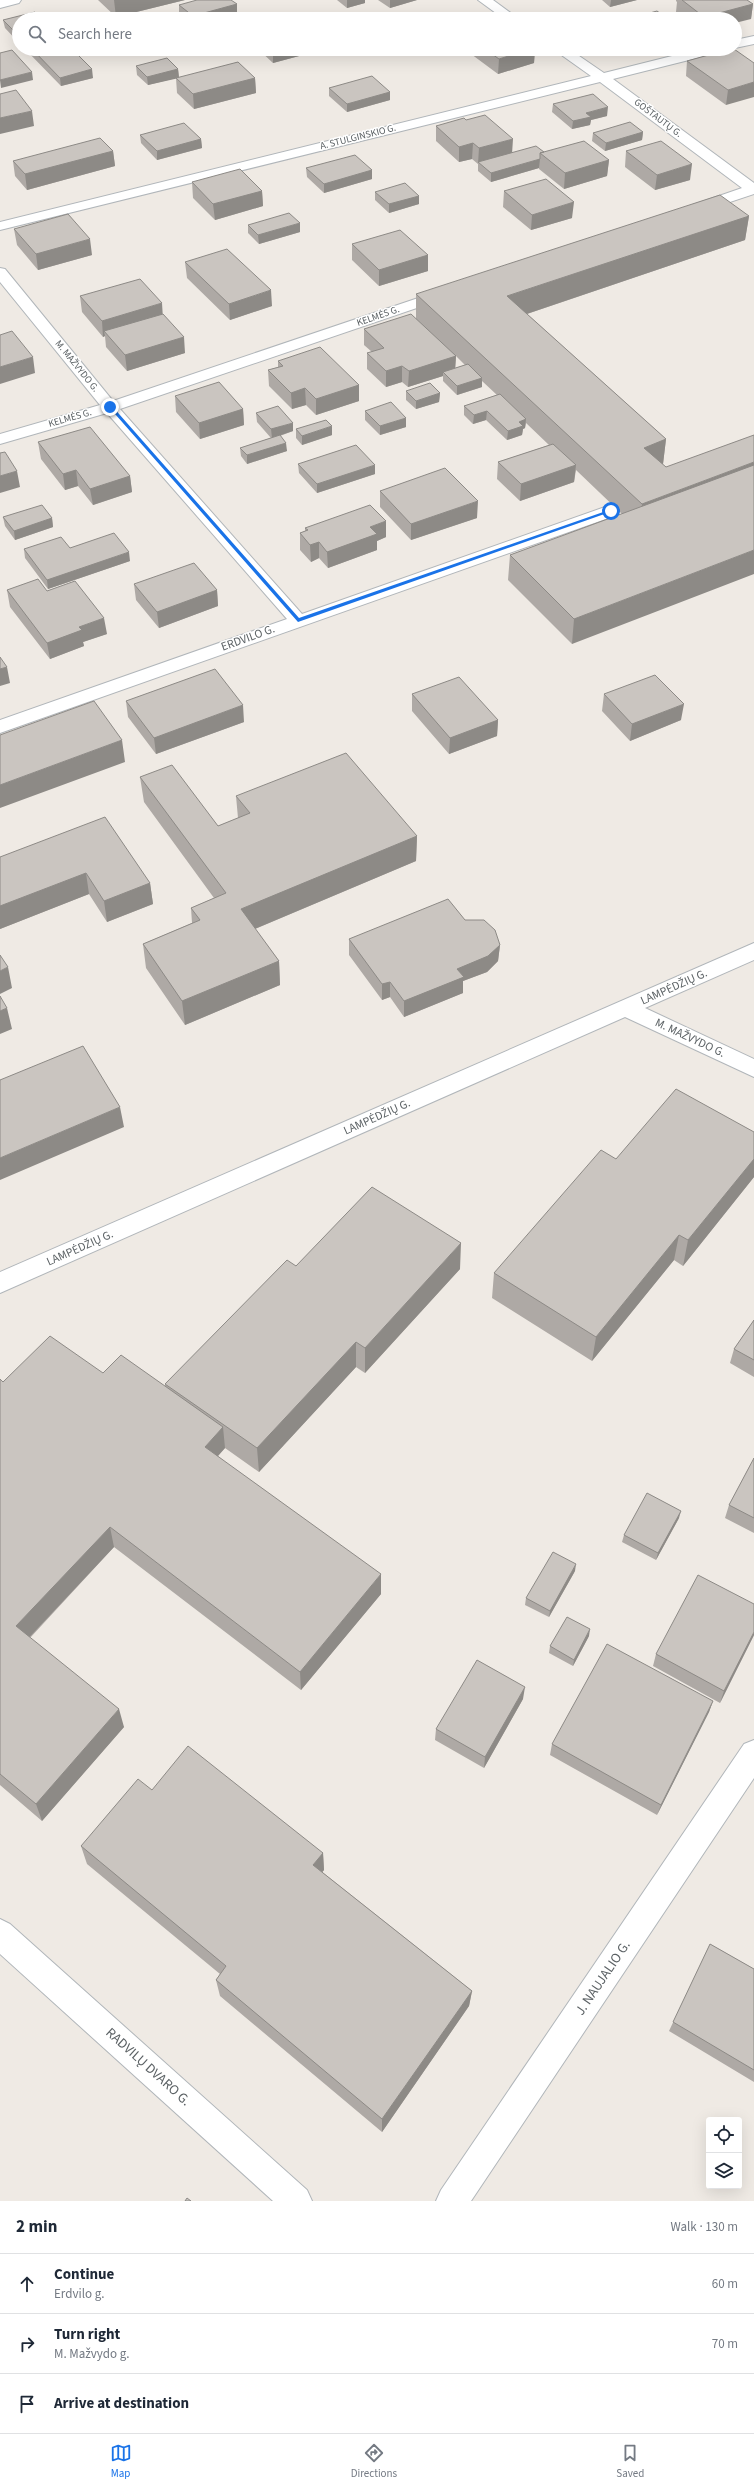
<!DOCTYPE html>
<meta charset="utf-8">
<style>
body{margin:0;font-family:"Source Sans 3",sans-serif;background:#f6f6f7;color:#1f2937}
.controls{position:absolute;right:12px;bottom:12px;display:grid;overflow:hidden;border-radius:4px;box-shadow:0 4px 16px #0002}
.controls button{width:36px;height:36px;display:grid;place-items:center;padding:0;border:0;border-bottom:1px solid #e0e1e3;background:#fff;color:#1f2937;font:20px sans-serif}
.stop{position:absolute;width:12px;height:12px;margin:-9px;border:3px solid #1a73e8;border-radius:50%;background:#fff}
.stop.end{background:#1a73e8;border-color:#fff;box-shadow:0 1px 4px #0008}
.list{margin:0;padding:0;list-style:none}
h2{display:flex;justify-content:space-between;align-items:center;height:52px;margin:0;padding:0 16px;font-size:17px}
h2 small{font-size:13px;font-weight:400;color:#747a83}
.list li{display:grid;grid-template-columns:26px 1fr auto;gap:12px;align-items:center;box-sizing:border-box;height:60px;padding:0 16px;border-top:1px solid #e0e1e3}
.list b{display:block;font-size:15px;white-space:nowrap}
.list p{margin:0;font-size:13px;white-space:nowrap;color:#747a83}
.list em{font-size:13px;font-style:normal;color:#747a83}
.icon{flex:none;width:22px;height:22px;fill:none;stroke:currentColor;stroke-width:2;stroke-linecap:round;stroke-linejoin:round}
.map{position:relative;flex:none;width:754px;height:2201px;overflow:hidden}
.search{position:absolute;background:#fff;box-shadow:0 4px 16px #0002;left:12px;right:12px;top:12px;height:44px;display:flex;align-items:center;gap:10px;box-sizing:border-box;padding:0 14px;border-radius:22px;color:#747a83;font-size:15px}
.sheet{height:232px;background:#fff}
nav{display:flex;justify-content:space-around;align-items:center;box-sizing:border-box;height:56px;border-top:1px solid #e0e1e3;background:#fff;font-size:11px;color:#747a83}
nav a{display:grid;justify-items:center;gap:2px}
nav .on{color:#1a73e8}
.map>svg:first-child{display:block}
.lines{fill:none;stroke-linecap:round;stroke-linejoin:round}
.minor-casing{stroke:#b1b6ba;stroke-width:2}
.minor{fill:#fff;fill-rule:evenodd}
.wall{fill:#aea9a5;fill-rule:evenodd}
.shaded-wall{fill:#8d8a86}
.building{fill:#cac5c0;stroke:#8d8a86}
.route{fill:#1a73e8}
.labels{text-anchor:middle;dominant-baseline:central;stroke-width:3;stroke-linejoin:round;paint-order:stroke}
.far-street-label{font-size:10px;fill:#5c6265;stroke:#fff}
.street-label{font-size:12px;fill:#5c6265;stroke:#fff}
.near-street-label{font-size:14px;fill:#5c6265;stroke:#fff}
</style>
<div class="map">
<svg width="754" height="2201" viewBox="0 0 754 2201">
<rect width="100%" height="100%" fill="#efeae4"/>
<g class="lines">
<defs>
<path id="minor" d="M 0,0 L 21,0 L 19,3 L 0,8 Z
M 478,0 L 493,0 L 519,19 L 504,19 Z
M 754,36 L 754,44 L 735,48 L 735,40 Z
M 553,49 L 569,49 L 604,73 L 700,49 L 723,49 L 721,52 L 613,79 L 754,183 L 754,194 L 703,211 L 693,211 L 691,208 L 693,205 L 742,188 L 600,82 L 0,230 L 0,222 L 591,76 Z
M 0,268 L 5,269 L 113,401 L 439,291 L 449,291 L 452,294 L 449,297 L 120,409 L 302,614 L 605,507 L 617,507 L 619,511 L 617,515 L 0,733 L 0,720 L 287,619 L 107,413 L 0,444 L 0,434 L 100,405 L 0,282 Z
M 754,943 L 754,960 L 645,1008 L 754,1059 L 754,1077 L 625,1017 L 0,1293 L 0,1272 Z
M 754,1740 L 754,1778 L 471,2201 L 436,2201 L 441,2190 L 744,1744 Z
M 0,1919 L 10,1924 L 307,2190 L 312,2201 L 273,2201 L 0,1954 Z"/>
</defs>
<use href="#minor" class="minor-casing"/>
<use href="#minor" class="minor"/>
</g>
<path class="wall" d="M 98,0 L 185,0 L 116,17 Z
M 337,0 L 365,0 L 365,3 L 347,8 Z
M 378,0 L 417,0 L 390,8 Z
M 602,0 L 637,0 L 610,7 Z
M 676,0 L 747,0 L 753,4 L 751,19 L 686,19 L 676,12 L 677,2 L 676,1 Z
M 237,4 L 237,13 L 214,19 L 187,19 L 179,13 L 179,5 Z
M 19,19 L 19,43 L 5,28 L 3,20 Z
M 25,49 L 72,49 L 93,78 L 61,86 Z
M 105,49 L 130,49 L 110,54 Z
M 258,49 L 313,49 L 314,52 L 273,63 Z
M 471,49 L 535,49 L 534,63 L 498,74 L 471,54 Z
M 687,61 L 754,63 L 726,105 L 686,76 Z
M 136,66 L 178,69 L 179,77 L 255,78 L 256,93 L 194,109 L 177,93 L 176,78 L 148,85 L 137,75 Z
M 329,88 L 390,92 L 390,100 L 347,112 L 329,96 Z
M 553,104 L 607,116 L 591,120 L 590,125 L 572,129 L 552,112 Z
M 436,126 L 512,153 L 544,152 L 609,160 L 607,176 L 564,189 L 539,169 L 539,168 L 491,182 L 478,171 L 478,164 L 472,159 L 459,162 L 436,141 Z
M 643,132 L 642,140 L 605,151 L 592,141 L 593,133 Z
M 140,135 L 201,139 L 202,148 L 157,160 L 141,143 Z
M 113,151 L 115,166 L 27,190 L 15,176 L 13,161 Z
M 626,151 L 690,180 L 655,190 L 625,167 Z
M 306,168 L 372,170 L 372,179 L 324,193 L 307,177 Z
M 192,182 L 262,191 L 263,206 L 215,220 L 193,198 Z
M 504,191 L 572,218 L 531,230 L 503,207 Z
M 375,192 L 419,196 L 419,204 L 389,213 L 375,200 Z
M 749,216 L 745,240 L 527,314 L 666,439 L 663,464 L 662,465 L 666,467 L 572,644 L 508,580 L 510,555 L 622,514 L 576,470 L 574,482 L 520,501 L 497,479 L 498,462 L 549,445 L 526,423 L 525,428 L 523,429 L 522,435 L 507,440 L 486,420 L 473,424 L 464,415 L 464,406 L 497,395 L 482,381 L 482,387 L 457,395 L 443,381 L 443,376 L 408,387 L 402,382 L 386,387 L 367,369 L 367,353 L 372,352 L 364,345 L 364,329 L 416,319 L 416,294 ZM 456,356 L 465,365 L 455,368 Z
M 248,225 L 300,232 L 259,244 L 248,233 Z
M 14,229 L 92,255 L 38,270 L 17,245 Z
M 352,244 L 428,255 L 428,271 L 379,286 L 352,260 Z
M 185,262 L 272,306 L 230,320 L 187,278 Z
M 80,296 L 162,314 L 185,353 L 127,371 L 106,347 L 105,336 L 103,337 L 82,312 Z
M 278,361 L 359,385 L 359,401 L 316,415 L 306,405 L 292,409 L 269,386 L 268,370 L 278,367 Z
M 406,391 L 440,393 L 439,402 L 416,409 L 406,400 Z
M 175,396 L 243,409 L 244,425 L 200,439 L 176,412 Z
M 365,411 L 406,427 L 380,435 L 365,420 Z
M 256,413 L 293,431 L 280,436 L 287,451 L 247,464 L 241,456 L 240,448 L 271,438 L 257,422 Z
M 296,429 L 332,435 L 302,445 L 296,438 Z
M 38,442 L 130,476 L 132,492 L 93,505 L 78,486 L 65,490 L 41,459 Z
M 298,464 L 375,474 L 317,493 L 299,473 Z
M 380,491 L 477,518 L 411,540 L 380,507 Z
M 3,517 L 52,518 L 53,527 L 15,540 L 5,526 Z
M 305,528 L 386,537 L 377,541 L 377,550 L 328,568 L 319,558 L 311,562 L 300,550 L 300,533 L 305,531 Z
M 70,548 L 130,561 L 48,589 L 25,558 L 24,549 Z
M 134,584 L 217,590 L 218,606 L 159,628 L 136,600 Z
M 7,590 L 107,634 L 83,642 L 84,646 L 50,659 L 10,607 Z
M 412,694 L 498,720 L 497,736 L 449,754 L 412,711 Z
M 604,694 L 681,720 L 630,741 L 602,711 Z
M 126,701 L 244,722 L 156,754 L 128,717 Z
M 140,777 L 218,826 L 238,818 L 236,796 L 417,836 L 416,861 L 255,929 L 279,961 L 280,985 L 185,1025 L 146,968 L 143,944 L 192,923 L 191,908 L 214,898 L 144,802 Z
M 0,857 L 150,883 L 153,904 L 107,922 L 89,894 L 0,929 Z
M 465,920 L 500,945 L 498,961 L 487,972 L 463,981 L 463,993 L 404,1017 L 390,997 L 382,1000 L 349,955 L 349,939 Z
M 754,1132 L 754,1177 L 683,1266 L 674,1260 L 592,1361 L 492,1298 L 494,1273 L 616,1159 Z
M 296,1266 L 460,1269 L 365,1373 L 356,1367 L 259,1472 L 225,1448 L 218,1456 L 381,1594 L 301,1690 L 114,1547 L 30,1638 L 124,1727 L 42,1821 L 0,1785 L 0,1379 L 3,1382 L 103,1373 L 165,1387 L 165,1384 Z
M 754,1320 L 754,1377 L 730,1363 L 734,1349 Z
M 754,1458 L 754,1533 L 725,1518 L 729,1505 Z
M 679,1518 L 656,1560 L 622,1542 L 624,1535 Z
M 575,1571 L 549,1617 L 525,1605 L 526,1598 Z
M 754,1635 L 720,1703 L 653,1666 L 656,1654 Z
M 589,1636 L 573,1666 L 549,1653 L 550,1646 Z
M 523,1699 L 484,1768 L 435,1740 L 436,1729 Z
M 713,1701 L 709,1712 L 657,1815 L 550,1755 L 552,1744 Z
M 152,1790 L 323,1853 L 324,1870 L 322,1872 L 472,1991 L 469,2006 L 382,2132 L 220,1996 L 216,1980 L 220,1974 L 87,1864 L 81,1846 Z
M 710,1944 L 754,1969 L 754,2082 L 669,2031 Z"/>
<path class="shaded-wall" d="M 114,0 L 185,0 L 116,17 Z
M 347,0 L 365,0 L 365,3 L 347,8 Z
M 390,0 L 417,0 L 390,8 Z
M 611,0 L 637,0 L 610,7 Z
M 237,4 L 237,13 L 214,19 L 193,19 L 193,16 Z
M 753,4 L 751,19 L 735,23 L 735,19 L 704,19 L 704,17 Z
M 110,49 L 130,49 L 110,54 Z
M 273,49 L 313,49 L 314,52 L 273,63 Z
M 531,49 L 535,49 L 534,63 L 498,74 L 499,59 Z
M 92,69 L 93,78 L 61,86 L 60,78 Z
M 178,69 L 179,78 L 148,85 L 147,77 Z
M 32,72 L 33,80 L 1,88 L 0,80 Z
M 255,78 L 256,93 L 194,109 L 193,94 Z
M 754,82 L 754,97 L 726,105 L 728,90 Z
M 390,92 L 390,100 L 347,112 L 347,104 Z
M 608,107 L 607,116 L 591,120 L 590,125 L 572,129 L 573,121 L 586,113 Z
M 32,111 L 34,126 L 0,134 L 0,118 Z
M 643,132 L 642,140 L 605,151 L 606,143 Z
M 201,139 L 202,148 L 157,160 L 157,151 Z
M 513,139 L 512,154 L 478,162 L 478,164 L 479,148 Z
M 473,143 L 472,159 L 459,162 L 459,147 Z
M 113,151 L 115,166 L 27,190 L 25,174 Z
M 540,159 L 539,168 L 491,182 L 491,173 Z
M 609,160 L 607,176 L 564,189 L 565,173 Z
M 692,164 L 690,180 L 655,190 L 657,175 Z
M 372,170 L 372,179 L 324,193 L 324,184 Z
M 262,191 L 263,206 L 215,220 L 213,204 Z
M 419,196 L 419,204 L 389,213 L 389,204 Z
M 574,202 L 572,218 L 531,230 L 532,215 Z
M 749,216 L 745,240 L 506,321 L 507,296 Z
M 300,223 L 300,232 L 259,244 L 258,235 Z
M 90,239 L 92,255 L 38,270 L 36,254 Z
M 428,255 L 428,271 L 379,286 L 379,270 Z
M 271,290 L 272,306 L 230,320 L 229,304 Z
M 162,303 L 163,319 L 104,331 L 105,336 L 103,337 L 102,321 Z
M 184,337 L 185,353 L 127,371 L 125,355 Z
M 456,356 L 455,372 L 443,372 L 443,376 L 408,387 L 409,371 Z
M 33,357 L 35,373 L 0,384 L 0,367 Z
M 402,366 L 402,382 L 386,387 L 386,371 Z
M 482,378 L 482,387 L 457,395 L 457,386 Z
M 359,385 L 359,401 L 316,415 L 316,399 Z
M 305,388 L 306,405 L 292,409 L 291,393 Z
M 440,393 L 439,402 L 416,409 L 416,401 Z
M 243,409 L 244,425 L 200,439 L 199,423 Z
M 487,411 L 486,420 L 473,424 L 474,415 Z
M 406,418 L 406,427 L 380,435 L 380,426 Z
M 526,419 L 525,428 L 523,429 L 522,435 L 507,440 L 508,431 L 519,422 Z
M 293,423 L 293,431 L 272,438 L 271,429 Z
M 332,426 L 332,435 L 302,445 L 302,436 Z
M 666,439 L 663,464 L 641,473 L 644,448 Z
M 286,443 L 287,451 L 247,464 L 247,455 Z
M 754,462 L 754,485 L 639,530 L 642,504 Z
M 375,465 L 375,474 L 317,493 L 317,484 Z
M 576,465 L 574,482 L 520,501 L 521,484 Z
M 76,470 L 78,486 L 65,490 L 63,474 Z
M 17,471 L 20,487 L 0,493 L 0,476 Z
M 130,476 L 132,492 L 93,505 L 90,489 Z
M 478,501 L 477,518 L 411,540 L 411,524 Z
M 52,518 L 53,527 L 15,540 L 14,531 Z
M 386,521 L 386,537 L 377,541 L 377,550 L 328,568 L 327,552 L 370,527 Z
M 319,542 L 319,558 L 311,562 L 310,545 Z
M 754,550 L 754,574 L 572,644 L 574,619 Z
M 129,552 L 130,561 L 48,589 L 47,580 Z
M 217,590 L 218,606 L 159,628 L 157,612 Z
M 104,618 L 107,634 L 83,642 L 84,646 L 50,659 L 47,643 L 79,627 Z
M 7,667 L 10,683 L 0,686 L 0,669 Z
M 684,704 L 681,720 L 630,741 L 632,724 Z
M 243,705 L 244,722 L 156,754 L 154,738 Z
M 498,720 L 497,736 L 449,754 L 450,738 Z
M 122,740 L 125,762 L 0,808 L 0,785 Z
M 417,836 L 416,861 L 243,934 L 241,909 Z
M 86,873 L 89,894 L 0,929 L 0,906 Z
M 150,883 L 153,904 L 107,922 L 104,901 Z
M 500,945 L 498,961 L 487,972 L 463,981 L 463,993 L 404,1017 L 404,1001 L 457,969 Z
M 279,961 L 280,985 L 185,1025 L 182,1001 Z
M 8,967 L 12,988 L 0,994 L 0,971 Z
M 390,982 L 390,997 L 382,1000 L 382,984 Z
M 7,1008 L 12,1029 L 0,1034 L 0,1011 Z
M 120,1107 L 124,1127 L 0,1180 L 0,1158 Z
M 754,1159 L 754,1177 L 683,1266 L 688,1240 Z
M 679,1235 L 674,1260 L 592,1361 L 596,1337 Z
M 461,1243 L 460,1269 L 365,1373 L 365,1348 Z
M 356,1342 L 356,1367 L 259,1472 L 257,1448 Z
M 223,1427 L 225,1448 L 208,1467 L 205,1447 Z
M 681,1511 L 679,1518 L 656,1560 L 658,1553 Z
M 110,1527 L 114,1547 L 22,1645 L 16,1626 Z
M 576,1564 L 575,1571 L 549,1617 L 550,1611 Z
M 381,1574 L 381,1594 L 301,1690 L 300,1672 Z
M 590,1629 L 589,1636 L 573,1666 L 574,1660 Z
M 754,1632 L 754,1635 L 720,1703 L 724,1691 Z
M 525,1687 L 523,1699 L 484,1768 L 485,1757 Z
M 713,1701 L 709,1712 L 657,1815 L 661,1805 Z
M 119,1709 L 124,1727 L 42,1821 L 36,1804 Z
M 323,1853 L 324,1870 L 314,1882 L 313,1865 Z
M 472,1991 L 469,2006 L 382,2132 L 382,2119 Z"/>
<path class="building" d="M 197,0 L 231,0 L 237,4 L 193,16 L 179,5 Z
M 682,0 L 747,0 L 753,4 L 704,17 Z
M 657,11 L 668,19 L 628,19 Z
M 35,12 L 42,19 L 19,19 L 19,36 L 3,20 Z
M 32,49 L 72,49 L 92,69 L 60,78 Z
M 485,49 L 531,49 L 499,59 Z
M 730,49 L 734,49 L 754,63 L 754,82 L 728,90 L 687,61 Z
M 12,50 L 32,72 L 0,80 L 0,53 Z
M 167,58 L 178,69 L 147,77 L 136,66 Z
M 238,62 L 255,78 L 193,94 L 176,78 Z
M 372,76 L 390,92 L 347,104 L 329,88 Z
M 16,90 L 32,111 L 0,118 L 0,94 Z
M 593,94 L 608,107 L 586,113 L 591,117 L 573,121 L 553,104 Z
M 485,115 L 513,139 L 479,148 L 473,143 L 459,147 L 436,126 L 464,118 L 466,120 Z
M 630,122 L 643,132 L 606,143 L 593,133 Z
M 184,123 L 201,139 L 157,151 L 140,135 Z
M 100,138 L 113,151 L 25,174 L 13,161 Z
M 584,141 L 609,160 L 565,173 L 540,153 Z
M 661,141 L 692,164 L 657,175 L 626,151 Z
M 536,146 L 544,152 L 540,153 L 540,159 L 491,173 L 478,162 Z
M 355,155 L 372,170 L 324,184 L 306,168 Z
M 240,169 L 262,191 L 213,204 L 192,182 Z
M 546,179 L 574,202 L 532,215 L 504,191 Z
M 405,183 L 419,196 L 389,204 L 375,192 Z
M 720,195 L 749,216 L 507,296 L 666,439 L 644,448 L 666,467 L 754,435 L 754,462 L 642,504 L 416,294 Z
M 289,213 L 300,223 L 258,235 L 248,225 Z
M 68,214 L 90,239 L 36,254 L 14,229 Z
M 400,230 L 428,255 L 379,270 L 352,244 Z
M 227,249 L 271,290 L 229,304 L 185,262 Z
M 140,279 L 162,303 L 102,321 L 80,296 Z
M 163,314 L 184,337 L 125,355 L 104,331 Z
M 411,314 L 456,356 L 409,371 L 402,366 L 386,371 L 367,353 L 384,348 L 364,329 Z
M 12,331 L 33,357 L 0,367 L 0,335 Z
M 320,347 L 359,385 L 316,399 L 305,388 L 291,393 L 268,370 L 283,366 L 278,361 Z
M 468,364 L 482,378 L 457,386 L 443,372 Z
M 219,382 L 243,409 L 199,423 L 175,396 Z
M 430,383 L 440,393 L 416,401 L 406,391 Z
M 500,394 L 526,419 L 519,422 L 523,426 L 508,431 L 487,411 L 474,415 L 464,406 Z
M 391,402 L 406,418 L 380,426 L 365,411 Z
M 278,406 L 293,423 L 271,429 L 256,413 Z
M 326,420 L 332,426 L 302,436 L 296,429 Z
M 90,427 L 130,476 L 90,489 L 76,470 L 63,474 L 38,442 Z
M 280,435 L 286,443 L 247,455 L 240,448 Z
M 553,444 L 576,465 L 521,484 L 498,462 Z
M 356,445 L 375,465 L 317,484 L 298,464 Z
M 5,452 L 17,471 L 0,476 L 0,453 Z
M 754,465 L 754,550 L 574,619 L 510,555 Z
M 445,468 L 478,501 L 411,524 L 380,491 Z
M 42,505 L 52,518 L 14,531 L 3,517 Z
M 370,505 L 386,521 L 370,527 L 377,534 L 327,552 L 319,542 L 310,545 L 300,533 L 308,530 L 305,528 Z
M 114,533 L 129,552 L 47,580 L 24,549 L 61,537 L 70,548 Z
M 194,563 L 217,590 L 157,612 L 134,584 Z
M 38,579 L 47,591 L 75,581 L 104,618 L 79,627 L 82,630 L 47,643 L 7,590 Z
M 0,657 L 7,667 L 0,669 Z
M 215,669 L 243,705 L 154,738 L 126,701 Z
M 655,675 L 684,704 L 632,724 L 604,694 Z
M 459,677 L 498,720 L 450,738 L 412,694 Z
M 94,701 L 122,740 L 0,785 L 0,735 Z
M 346,753 L 417,836 L 241,909 L 279,961 L 182,1001 L 143,944 L 200,920 L 191,908 L 226,893 L 140,777 L 172,765 L 218,826 L 250,813 L 236,796 Z
M 105,817 L 150,883 L 104,901 L 86,873 L 0,906 L 0,857 Z
M 448,899 L 465,920 L 484,920 L 495,930 L 500,945 L 488,956 L 457,969 L 464,977 L 404,1001 L 390,982 L 382,984 L 349,939 Z
M 0,955 L 8,967 L 0,971 Z
M 0,996 L 7,1008 L 0,1011 Z
M 83,1046 L 120,1107 L 0,1158 L 0,1080 Z
M 676,1089 L 754,1132 L 754,1159 L 688,1240 L 679,1235 L 596,1337 L 494,1273 L 601,1150 L 616,1159 Z
M 372,1187 L 461,1243 L 365,1348 L 356,1342 L 257,1448 L 165,1384 L 287,1260 L 296,1266 Z
M 754,1320 L 754,1360 L 734,1349 Z
M 50,1336 L 103,1373 L 121,1355 L 223,1427 L 205,1447 L 381,1574 L 300,1672 L 110,1527 L 16,1626 L 119,1709 L 36,1804 L 0,1774 L 0,1379 L 3,1382 Z
M 754,1458 L 754,1518 L 729,1505 Z
M 647,1493 L 681,1511 L 658,1553 L 624,1535 Z
M 553,1552 L 576,1564 L 550,1611 L 526,1598 Z
M 698,1575 L 754,1604 L 754,1632 L 724,1691 L 656,1654 Z
M 567,1617 L 590,1629 L 574,1660 L 550,1646 Z
M 607,1644 L 713,1701 L 661,1805 L 552,1744 Z
M 477,1660 L 525,1687 L 485,1757 L 436,1729 Z
M 188,1746 L 323,1853 L 313,1865 L 472,1991 L 382,2119 L 216,1980 L 226,1966 L 81,1846 L 138,1779 L 152,1790 Z
M 710,1944 L 754,1969 L 754,2070 L 673,2022 Z
M 187,2198 L 191,2201 L 185,2201 Z"/>
<path class="route" d="M 108,406 L 112,406 L 299,618 L 609,510 L 613,511 L 298,622 Z"/>
<g class="labels">
<g class="far-street-label">
<text transform="translate(658 118) rotate(37)">GOŠTAUTŲ G.</text>
<text transform="translate(358 137) rotate(-14)">A. STULGINSKIO G.</text>
<text transform="translate(378 316) rotate(-19)">KELMĖS G.</text>
<text transform="translate(77 366) rotate(51)">M. MAŽVYDO G.</text>
<text transform="translate(70 418) rotate(-16)">KELMĖS G.</text>
</g>
<g class="street-label">
<text transform="translate(248 638) rotate(-20)">ERDVILO G.</text>
<text transform="translate(674 987) rotate(-24)">LAMPĖDŽIŲ G.</text>
<text transform="translate(690 1038) rotate(25)">M. MAŽVYDO G.</text>
<text transform="translate(377 1117) rotate(-24)">LAMPĖDŽIŲ G.</text>
<text transform="translate(80 1248) rotate(-24)">LAMPĖDŽIŲ G.</text>
</g>
<g class="near-street-label">
<text transform="translate(603 1978) rotate(-56)">J. NAUJALIO G.</text>
<text transform="translate(148 2067) rotate(42)">RADVILŲ DVARO G.</text>
</g>
</g>
</svg>
<div class="controls">
<button><svg class="icon" aria-label="locate" viewBox="0 0 24 24"><circle cx="12" cy="12" r="6"/><path d="M12 2v4M12 18v4M2 12h4M18 12h4"/></svg></button>
<button><svg class="icon" aria-label="layers" viewBox="0 0 24 24"><path d="M12 4l9 5-9 5-9-5zM3 14l9 5 9-5"/></svg></button>
</div>
<div class="stop" style="left:611px;top:511px"></div>
<div class="stop end" style="left:110px;top:407px"></div>
<div class="search"><svg class="icon" aria-label="search" viewBox="0 0 24 24"><circle cx="10" cy="10" r="6"/><path d="M15 15l6 6"/></svg>Search here</div>
</div>
<section class="sheet">
<h2>2 min<small>Walk · 130 m</small></h2>
<ul class="list">
<li><svg class="icon" aria-label="ahead" viewBox="0 0 24 24"><path d="M12 20V5M6 11l6-6 6 6"/></svg><div><b>Continue</b><p>Erdvilo g.</p></div><em>60 m</em></li>
<li><svg class="icon" aria-label="right" viewBox="0 0 24 24"><path d="M7 20v-9h11M14 6l5 5-5 5"/></svg><div><b>Turn right</b><p>M. Mažvydo g.</p></div><em>70 m</em></li>
<li><svg class="icon" aria-label="arrive" viewBox="0 0 24 24"><path d="M6 21V4h12l-3 4 3 4H6"/></svg><div><b>Arrive at destination</b></div></li>
</ul>
</section>
<nav>
<a class="on"><svg class="icon" aria-label="map" viewBox="0 0 24 24"><path d="M3 6l6-2 6 2 6-2v14l-6 2-6-2-6 2zM9 4v14M15 6v14"/></svg>Map</a>
<a><svg class="icon" aria-label="directions" viewBox="0 0 24 24"><path d="M12 3l9 9-9 9-9-9zM9 14v-3h6M13 9l2 2-2 2"/></svg>Directions</a>
<a><svg class="icon" aria-label="saved" viewBox="0 0 24 24"><path d="M7 4h10v16l-5-4-5 4z"/></svg>Saved</a>
</nav>
